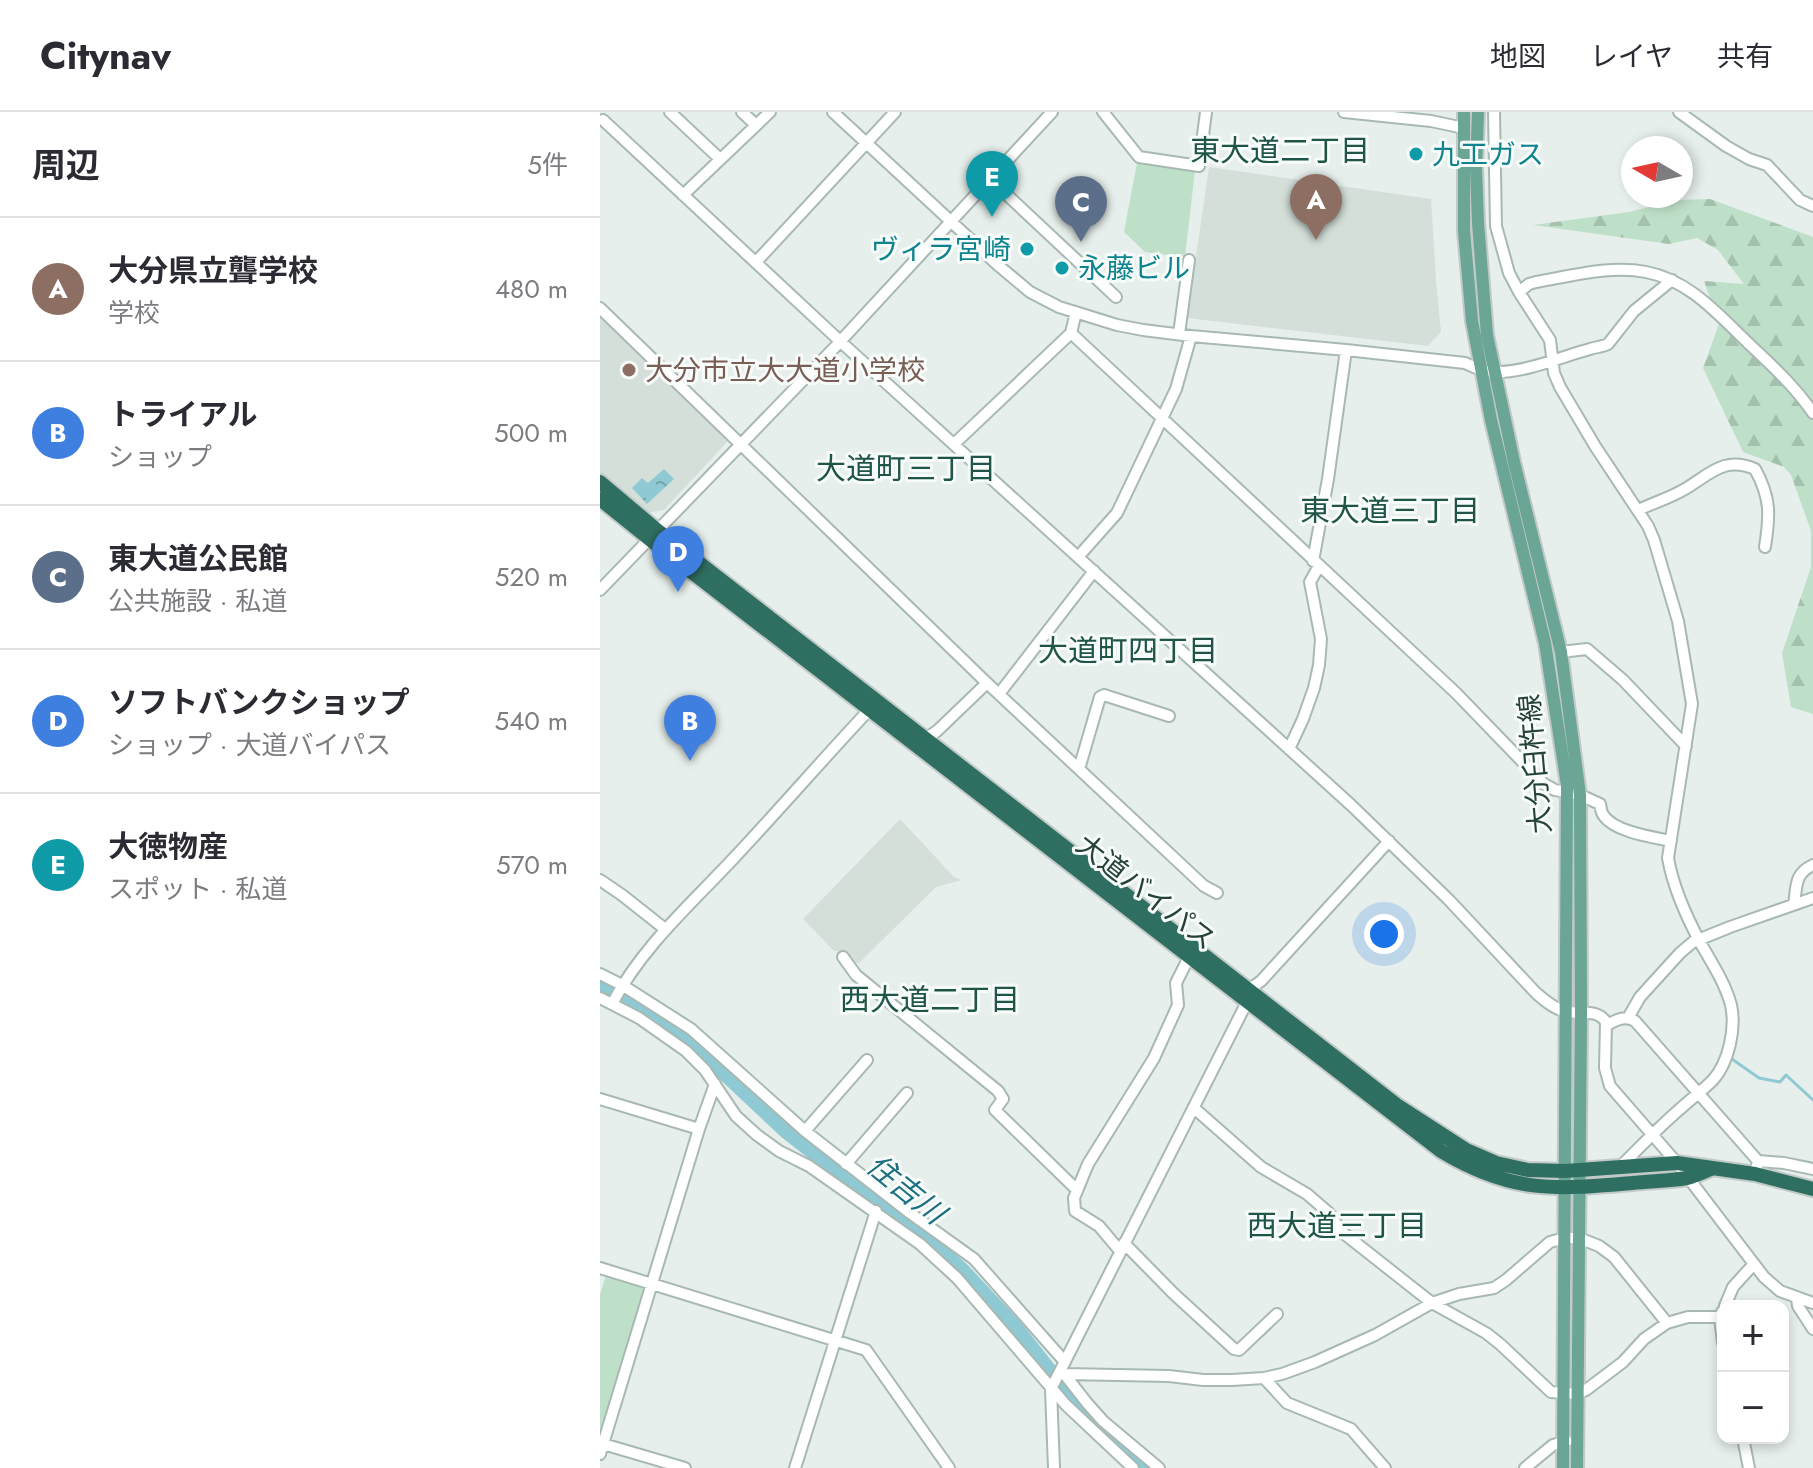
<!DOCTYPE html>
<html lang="ja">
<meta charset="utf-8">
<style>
body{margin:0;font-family:Jost,"Noto Sans JP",sans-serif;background:#f7f7f7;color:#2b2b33}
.controls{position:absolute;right:24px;bottom:24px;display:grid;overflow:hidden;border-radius:16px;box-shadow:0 4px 12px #0003}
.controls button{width:72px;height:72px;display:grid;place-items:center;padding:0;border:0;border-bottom:2px solid #e1e1e2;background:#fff;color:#2b2b33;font:40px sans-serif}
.compass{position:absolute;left:1021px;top:24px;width:72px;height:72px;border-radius:50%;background:#fff;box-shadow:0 4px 12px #0003;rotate:279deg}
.you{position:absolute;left:784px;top:822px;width:28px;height:28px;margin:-20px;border:6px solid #fff;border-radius:50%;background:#1a73e8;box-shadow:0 0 0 12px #1a73e833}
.badge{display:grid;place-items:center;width:52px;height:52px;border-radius:50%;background:#111827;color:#fff;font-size:26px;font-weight:700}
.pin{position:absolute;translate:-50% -66px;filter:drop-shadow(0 2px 4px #0008)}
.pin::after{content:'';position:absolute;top:42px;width:28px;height:24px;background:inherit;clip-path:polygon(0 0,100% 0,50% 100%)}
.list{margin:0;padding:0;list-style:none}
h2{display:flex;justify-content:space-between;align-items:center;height:104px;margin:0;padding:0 32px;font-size:34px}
h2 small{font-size:26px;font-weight:400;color:#7c7c81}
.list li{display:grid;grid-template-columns:52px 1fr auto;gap:24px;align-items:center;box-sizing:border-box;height:144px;padding:0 32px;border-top:2px solid #e1e1e2}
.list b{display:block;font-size:30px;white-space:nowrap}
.list p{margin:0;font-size:26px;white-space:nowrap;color:#7c7c81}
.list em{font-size:26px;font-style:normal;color:#7c7c81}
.map{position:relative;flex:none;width:1213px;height:1356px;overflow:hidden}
header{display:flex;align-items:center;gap:48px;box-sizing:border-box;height:112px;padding:0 40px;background:#fff;border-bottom:2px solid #e1e1e2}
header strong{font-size:38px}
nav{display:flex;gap:44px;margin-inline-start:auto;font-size:28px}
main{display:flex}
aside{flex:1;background:#fff}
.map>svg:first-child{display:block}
.built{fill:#d4dfda}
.green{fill:#bfe0c8}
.forest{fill:url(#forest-firs)}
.water{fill:url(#water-ripples)}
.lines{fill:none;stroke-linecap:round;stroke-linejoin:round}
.stream{stroke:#8ec9d4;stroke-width:3}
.river{stroke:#8ec9d4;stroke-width:18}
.minor-casing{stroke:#a8b8b2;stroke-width:14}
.major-casing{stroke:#c2cac8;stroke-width:16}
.highway-casing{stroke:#c2cac8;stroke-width:18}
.minor{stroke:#fff;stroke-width:10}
.major{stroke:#6aa596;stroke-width:12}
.highway{stroke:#2f6f62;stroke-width:14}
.culture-dot{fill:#0f9aa8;stroke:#f7fbf9;stroke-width:3}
.education-dot{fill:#8d6e63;stroke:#f7fbf9;stroke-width:3}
.labels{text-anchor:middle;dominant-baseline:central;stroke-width:6;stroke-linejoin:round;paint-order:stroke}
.culture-label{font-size:28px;fill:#0d838f;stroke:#f7fbf9;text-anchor:start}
.education-label{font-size:28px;fill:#785e54;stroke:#f7fbf9;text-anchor:start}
.street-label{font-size:28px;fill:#24423a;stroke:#f7fbf9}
.neighbourhood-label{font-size:30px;fill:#1f5548;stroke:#f7fbf9}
.water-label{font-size:30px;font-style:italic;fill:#1c6f80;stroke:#f7fbf9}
</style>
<header>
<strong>Citynav</strong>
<nav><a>地図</a><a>レイヤ</a><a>共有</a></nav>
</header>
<main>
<aside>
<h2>周辺<small>5件</small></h2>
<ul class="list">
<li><span class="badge" style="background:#8d6e63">A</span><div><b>大分県立聾学校</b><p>学校</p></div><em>480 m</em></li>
<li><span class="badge" style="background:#3f7fe0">B</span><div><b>トライアル</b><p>ショップ</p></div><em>500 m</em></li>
<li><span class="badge" style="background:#5c6f8a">C</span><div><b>東大道公民館</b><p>公共施設 · 私道</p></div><em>520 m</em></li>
<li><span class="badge" style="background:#3f7fe0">D</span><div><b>ソフトバンクショップ</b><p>ショップ · 大道バイパス</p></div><em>540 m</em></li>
<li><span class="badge" style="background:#0f9aa8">E</span><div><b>大徳物産</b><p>スポット · 私道</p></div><em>570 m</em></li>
</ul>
</aside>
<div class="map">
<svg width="1213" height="1356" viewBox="0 0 1213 1356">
<defs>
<pattern id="forest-firs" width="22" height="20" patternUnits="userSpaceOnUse" patternTransform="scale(2)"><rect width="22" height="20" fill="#bfe0c8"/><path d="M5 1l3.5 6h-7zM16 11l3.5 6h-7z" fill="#a4c1ad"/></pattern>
<pattern id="water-ripples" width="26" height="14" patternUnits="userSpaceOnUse" patternTransform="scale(2)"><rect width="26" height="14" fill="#8ec9d4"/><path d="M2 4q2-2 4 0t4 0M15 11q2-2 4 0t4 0" fill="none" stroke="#74a5ad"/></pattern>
</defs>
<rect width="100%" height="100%" fill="#e6efeb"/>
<path class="built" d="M 609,55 L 831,87 L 836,168 L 841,220 L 828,234 L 587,206 Z
M 0,202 L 118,315 L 121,323 L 128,329 L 64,398 L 47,401 L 0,362 Z
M 300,707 L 354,765 L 362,768 L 336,775 L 259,851 L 253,850 L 243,839 L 234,839 L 203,807 Z"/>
<path class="green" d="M 537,51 L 595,58 L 585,145 L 545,140 L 524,120 Z
M 7,1160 L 50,1174 L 0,1335 L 0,1183 Z"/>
<path class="forest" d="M 1110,87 L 1213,125 L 1213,602 L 1191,595 L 1182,541 L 1211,455 L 1211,419 L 1191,363 L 1184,355 L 1143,340 L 1103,256 L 1119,212 L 1104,169 L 1144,172 L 1118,138 L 1097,126 L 1069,132 L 933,113 L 1029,100 L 1077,88 Z"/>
<path class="water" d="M 64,357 L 74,367 L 47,392 L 32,376 L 42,366 L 48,371 Z"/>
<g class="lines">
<path class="stream" d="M 1129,945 L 1159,966 L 1180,970 L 1186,963 L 1213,988"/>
<path class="river" d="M 0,874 L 60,907 L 84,924 L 106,942 L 188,1019 L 319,1121 L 363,1161 L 415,1217 L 467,1283 L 499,1316 L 525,1335 L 549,1356"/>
<defs>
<path id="minor" d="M 70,0 L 120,47
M 142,0 L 156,13
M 233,0 L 399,154 L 430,180 L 459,195 L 517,213 L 543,218 L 591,224 L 746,238 L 865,251 C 875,256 885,260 896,260 C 928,260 960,245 990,237 C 996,235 1002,235 1008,232 L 1034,199 L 1072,168
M 503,0 L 539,45 L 599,54 L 606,0
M 744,0 L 831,9 L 864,16
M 894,0 L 896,114 L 909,161 L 919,180 L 950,228 L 954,261 L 960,275 L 995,334 L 1048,414 L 1054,428 L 1078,509 L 1092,592 L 1068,746 C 1073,775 1087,806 1101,832 C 1112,851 1125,871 1131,893 C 1136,916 1129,950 1113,968 C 1103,978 1091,987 1080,997 C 1060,1014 1042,1033 1023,1052 L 1019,1054
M 1079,0 L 1126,34 L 1149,47 L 1167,53 L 1200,88 L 1213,94
M 3,8 L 241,230 L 751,693 L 849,788 L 936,881 C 944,888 953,896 964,899 C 978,904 996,895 1006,910 L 1005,956 L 1010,974 L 1077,1051 L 1164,1165 L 1180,1179 L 1213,1191
M 390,67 L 516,185
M 83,83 L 170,0
M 156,150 L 295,0
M 919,180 L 929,172 L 936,170 C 971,164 1011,153 1046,160 C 1088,168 1116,200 1146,229 C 1170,252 1194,273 1213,301
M 0,196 L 387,571 L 604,774 L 617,781
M 476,200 L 471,221 L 856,581 L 944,672 L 955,678 L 980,683 L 1000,692 C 1001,696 1001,701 1004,704 C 1015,720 1053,725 1071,729
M 579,222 L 589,148
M 354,332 L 471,221
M 1038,398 C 1053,391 1070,386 1085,377 C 1110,362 1124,344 1155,357 C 1171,386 1170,403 1165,435
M 478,445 L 517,401 L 576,277 L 591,224
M 713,449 L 728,367 L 746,238
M 0,478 L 236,234 L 452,0
M 961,540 L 987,537 L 1023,568 L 1086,634
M 399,582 L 494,459
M 325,627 L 337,619 L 387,571
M 689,637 L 703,607 L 714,576 L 719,553 L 721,527 L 710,470 L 719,454
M 479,657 L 500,585 L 504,583 L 569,604
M 0,768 L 22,783 L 65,817
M 1194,792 C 1197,774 1194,762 1213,753
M 243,845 L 256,863 L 398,979 L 403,987 L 395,998 L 477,1078
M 0,862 L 22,873 L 91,917 L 205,1019 L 310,1101 L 374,1147 L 465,1250
M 0,886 L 39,906 L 86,939 L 105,958 L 136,1004 L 157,1023 L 179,1039 L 209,1054 L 320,1132 L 357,1166 L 466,1293 L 533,1356
M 12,892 C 42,835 90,793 133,747 C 179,698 223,647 269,598
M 1028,906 L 1040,885 L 1080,841 L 1093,830 L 1130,815 L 1213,786
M 1006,914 C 1015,908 1025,903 1035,909 L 1158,1049 L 1155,1062
M 0,987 L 99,1017
M 594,996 L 661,1055 L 707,1082 L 729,1101 L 742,1120 L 832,1191 L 886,1221 L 900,1232 L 951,1280 L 977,1282 L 986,1278 L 1023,1250 L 1044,1227 L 1067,1211 L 1088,1205 L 1120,1205
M 205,1019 L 267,948
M 1158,1049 L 1184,1051 L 1213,1057
M 246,1052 L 307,981
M 524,1131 L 573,1181 L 634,1237 L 639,1238 L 677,1202
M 520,1139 L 499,1114 L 475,1099 L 474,1086 L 488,1052 L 554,946 L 578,893 L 576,871 L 589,845
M 0,1156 L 266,1238 L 349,1356
M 1197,1186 L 1198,1194 L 1213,1217
M 1125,1194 L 1133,1175 L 1153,1153
M 1122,1200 L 1120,1205 L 1123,1231
M 462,1259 L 487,1291 L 503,1309 L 559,1356
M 465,1262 L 569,1264 L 603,1268 L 632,1268 L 664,1266 L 682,1262 L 715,1250 L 775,1223 L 832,1191 L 859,1182 L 894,1176 L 906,1168 L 950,1130 L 965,1126 L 979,1126 L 999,1134 L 1014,1145 L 1067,1211
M 664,1266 L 687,1291 L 751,1317 L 785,1356
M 1143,1326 L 1149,1356
M 3,1332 L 85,1356
M 0,1342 L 99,1017 L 115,972
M 195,1356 L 276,1099
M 454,1356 L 451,1277 L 647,890 L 648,878 L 661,869 L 789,729
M 925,1356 L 953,1333 L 967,1329"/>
<path id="major" d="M 864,0 L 864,119 L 872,209 L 891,308 L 945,531 L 967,673 L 963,1356
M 878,0 L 876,56 L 878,111 L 887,223 L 914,350 L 961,540 L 980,683 L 981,901 L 977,1356"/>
<path id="highway" d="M 0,370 L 58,419 L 798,994 L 866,1038 L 896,1051 L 928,1058 L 965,1059 L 1077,1051 L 1155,1062 L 1213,1077
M 0,387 L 62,437 L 841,1039 C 911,1081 953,1078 1032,1071 C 1050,1069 1069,1069 1087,1066 C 1095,1064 1103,1060 1111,1057"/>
</defs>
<use href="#minor" class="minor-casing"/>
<use href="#major" class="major-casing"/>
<use href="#highway" class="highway-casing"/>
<use href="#minor" class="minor"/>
<use href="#major" class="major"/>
<use href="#highway" class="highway"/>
</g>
<g class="culture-dot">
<circle cx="816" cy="42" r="8"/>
<circle cx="427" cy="137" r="8"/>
<circle cx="462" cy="156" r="8"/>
</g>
<circle class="education-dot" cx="29" cy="258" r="8"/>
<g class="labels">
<g class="culture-label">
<text x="832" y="42">九工ガス</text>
<text x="411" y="137" text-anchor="end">ヴィラ宮崎</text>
<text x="478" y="156">永藤ビル</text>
</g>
<g class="education-label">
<text x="45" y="258">大分市立大大道小学校</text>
</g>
<g class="street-label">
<text transform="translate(935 652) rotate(-95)">大分臼杵線</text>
<text transform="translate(546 780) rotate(38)">大道バイパス</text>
</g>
<g class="neighbourhood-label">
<text x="680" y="38">東大道二丁目</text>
<text x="306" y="356">大道町三丁目</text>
<text x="790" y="398">東大道三丁目</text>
<text x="528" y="538">大道町四丁目</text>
<text x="330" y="887">西大道二丁目</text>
<text x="737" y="1113">西大道三丁目</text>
</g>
<g class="water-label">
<text transform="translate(306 1077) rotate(39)">住吉川</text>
</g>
</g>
</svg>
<div class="controls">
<button>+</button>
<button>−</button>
</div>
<svg class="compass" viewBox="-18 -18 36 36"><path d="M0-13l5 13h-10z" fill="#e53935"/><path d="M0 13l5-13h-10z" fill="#7c7c81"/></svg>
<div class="you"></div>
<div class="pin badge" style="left:716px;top:128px;background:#8d6e63">A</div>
<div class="pin badge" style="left:90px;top:649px;background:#3f7fe0">B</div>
<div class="pin badge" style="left:481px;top:130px;background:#5c6f8a">C</div>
<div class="pin badge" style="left:78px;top:480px;background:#3f7fe0">D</div>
<div class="pin badge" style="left:392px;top:105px;background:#0f9aa8">E</div>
</div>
</main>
